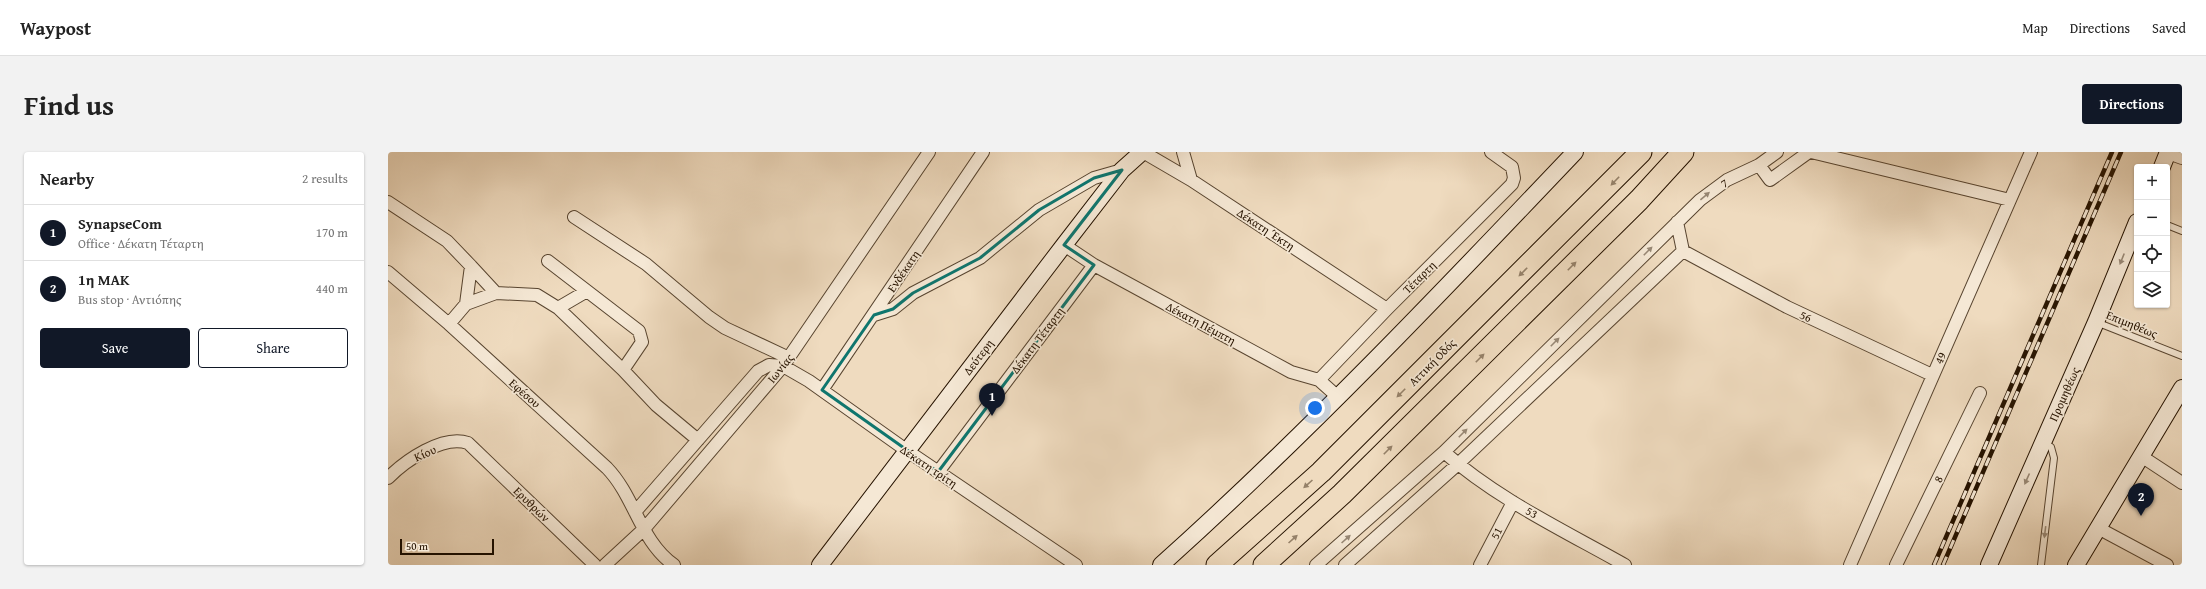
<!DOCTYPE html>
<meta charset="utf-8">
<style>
body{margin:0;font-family:"Gentium Book Plus",serif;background:#f2f2f2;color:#222}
.controls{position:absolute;right:12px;top:12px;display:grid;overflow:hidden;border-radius:4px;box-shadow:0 1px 3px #0004}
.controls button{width:36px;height:36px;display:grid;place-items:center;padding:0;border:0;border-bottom:1px solid #e0e0e0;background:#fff;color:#222;font:20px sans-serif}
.scale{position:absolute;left:12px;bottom:10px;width:94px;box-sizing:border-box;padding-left:4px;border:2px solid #261300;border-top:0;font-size:11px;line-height:14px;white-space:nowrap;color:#261300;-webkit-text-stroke:3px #f5e8d5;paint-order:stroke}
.you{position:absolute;left:927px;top:256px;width:14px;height:14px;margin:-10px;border:3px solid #fff;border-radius:50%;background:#1a73e8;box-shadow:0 0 0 6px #1a73e833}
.badge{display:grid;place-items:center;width:26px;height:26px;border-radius:50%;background:#111827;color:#fff;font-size:13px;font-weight:700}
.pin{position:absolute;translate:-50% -33px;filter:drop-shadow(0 1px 2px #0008)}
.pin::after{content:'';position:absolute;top:21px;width:14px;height:12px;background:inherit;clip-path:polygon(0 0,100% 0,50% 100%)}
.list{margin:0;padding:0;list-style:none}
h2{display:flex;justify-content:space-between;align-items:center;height:52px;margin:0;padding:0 16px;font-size:17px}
h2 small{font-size:13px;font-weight:400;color:#767676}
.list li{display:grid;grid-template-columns:26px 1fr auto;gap:12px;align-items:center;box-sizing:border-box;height:56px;padding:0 16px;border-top:1px solid #e0e0e0}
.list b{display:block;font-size:15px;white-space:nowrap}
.list p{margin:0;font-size:13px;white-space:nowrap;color:#767676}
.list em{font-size:13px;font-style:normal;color:#767676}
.actions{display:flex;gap:8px;padding:12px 16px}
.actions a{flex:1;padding:9px 0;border:1px solid #111827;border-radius:4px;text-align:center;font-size:14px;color:#111827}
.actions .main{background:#111827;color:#fff}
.icon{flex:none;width:22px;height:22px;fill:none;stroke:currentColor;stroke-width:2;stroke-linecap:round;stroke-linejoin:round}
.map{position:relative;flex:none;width:1794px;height:413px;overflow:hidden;border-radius:4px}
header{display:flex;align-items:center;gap:24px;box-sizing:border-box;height:56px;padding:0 20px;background:#fff;border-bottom:1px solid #e0e0e0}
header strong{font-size:19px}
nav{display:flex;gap:22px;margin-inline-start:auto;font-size:14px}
.intro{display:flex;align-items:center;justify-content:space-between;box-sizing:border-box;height:96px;padding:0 24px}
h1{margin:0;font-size:28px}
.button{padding:10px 18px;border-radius:4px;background:#111827;color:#fff;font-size:14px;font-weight:700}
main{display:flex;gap:24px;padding:0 24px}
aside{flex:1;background:#fff;border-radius:4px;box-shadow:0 1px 3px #0004}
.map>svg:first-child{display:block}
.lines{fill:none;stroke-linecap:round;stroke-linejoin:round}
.lane-casing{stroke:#584530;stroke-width:8}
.street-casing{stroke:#584530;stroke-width:14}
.secondary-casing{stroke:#261300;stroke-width:18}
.highway-casing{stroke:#261300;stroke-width:23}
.lane{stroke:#f5e8d5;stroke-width:6}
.street{stroke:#f5e8d5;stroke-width:12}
.secondary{stroke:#f5e8d5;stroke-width:16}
.highway{stroke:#efdbbf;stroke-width:21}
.rail-casing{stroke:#261300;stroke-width:4.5}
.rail{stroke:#f5e8d5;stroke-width:3;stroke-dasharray:9;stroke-linecap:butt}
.oneway{fill:#958169}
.oneway2{fill:#988875}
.marked{fill:none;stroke:#0f766e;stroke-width:3;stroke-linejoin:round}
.labels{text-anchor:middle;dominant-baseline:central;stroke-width:3.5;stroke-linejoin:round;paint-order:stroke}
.street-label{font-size:12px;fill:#261300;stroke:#f5e8d5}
</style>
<header>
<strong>Waypost</strong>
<nav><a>Map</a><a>Directions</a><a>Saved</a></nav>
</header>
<div class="intro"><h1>Find us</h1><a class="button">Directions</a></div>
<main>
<aside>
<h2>Nearby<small>2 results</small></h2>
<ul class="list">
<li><span class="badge">1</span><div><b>SynapseCom</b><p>Office · Δέκατη Τέταρτη</p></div><em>170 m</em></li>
<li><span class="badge">2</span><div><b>1η ΜΑΚ</b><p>Bus stop · Αντιόπης</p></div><em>440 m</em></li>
</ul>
<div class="actions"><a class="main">Save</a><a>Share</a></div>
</aside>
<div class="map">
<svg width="1794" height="413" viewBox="0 0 1794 413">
<rect width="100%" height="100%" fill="#efdbbf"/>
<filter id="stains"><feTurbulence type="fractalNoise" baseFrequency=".005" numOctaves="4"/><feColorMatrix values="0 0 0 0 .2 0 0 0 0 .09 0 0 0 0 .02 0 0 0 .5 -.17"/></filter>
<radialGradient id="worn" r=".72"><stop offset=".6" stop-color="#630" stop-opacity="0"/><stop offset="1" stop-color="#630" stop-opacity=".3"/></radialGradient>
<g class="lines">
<defs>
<path id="lane" d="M 1779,73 L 1794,79
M 1708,170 L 1794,204
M 1653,413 L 1666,306 L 1663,295 L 1655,291"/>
<path id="street" d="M 755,0 L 803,28 L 999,157
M 795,0 L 803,28
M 1423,0 L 1622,48
M 1780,1 L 1794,6
M 1371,13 L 1382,28 L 1421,0
M 0,50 L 59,89 L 83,114 L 78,152
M 186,65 L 258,112 L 321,165 L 337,176 L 401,206
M 1289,70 L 1295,99
M 676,93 L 706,113 L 903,220 L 931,228 L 951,246
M 1295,99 L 1399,155 L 1544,223
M 160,109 L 251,179 L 254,190 L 235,218
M 83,114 L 108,141
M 0,120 L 61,172 L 219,316 C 247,345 252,389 286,413
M 170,156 L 199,139
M 486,163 L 505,157 L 525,141 L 592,106 L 651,58 L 706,26 L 734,18
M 61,172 L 78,152 L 108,141 L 149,143 L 170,156 L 235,218 L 268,253 L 310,288
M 931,228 L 999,157 L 1124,32 L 1126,26 L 1124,15 L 1103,0
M 434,238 L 595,0
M 1056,300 C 1109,347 1175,378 1237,413
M 1753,304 L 1794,331
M 550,320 L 706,113
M 0,326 C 17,309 55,282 80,291 L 207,413
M 247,360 L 370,219 L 381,213 L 395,214 L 421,229 L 518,298 L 688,413
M 1710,376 L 1779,413
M 217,413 L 256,377 L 395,214 L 541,0
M 928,413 L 1056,300 L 1312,48 L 1339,28 L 1371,13 L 1389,0
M 957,413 L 1070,312 L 1295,99
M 1092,413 L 1125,350
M 1462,413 L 1643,0
M 1508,413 L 1592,241"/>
<path id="secondary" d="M 1774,15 L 1780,0
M 432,413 L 676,93 L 734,18 L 754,0
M 773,413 C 918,283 1053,141 1187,0
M 1601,413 L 1708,170 L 1749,70
M 1688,413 L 1794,236"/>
<path id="highway" d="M 829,413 L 933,320 L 1253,0
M 876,413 L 954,342 L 1251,48 L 1295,0"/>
</defs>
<use href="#lane" class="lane-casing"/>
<use href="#street" class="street-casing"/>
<use href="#secondary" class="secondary-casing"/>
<use href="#highway" class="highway-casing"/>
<use href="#lane" class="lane"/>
<use href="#street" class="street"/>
<use href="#secondary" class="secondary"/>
<use href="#highway" class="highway"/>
<defs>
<path id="rail" d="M 1546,413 L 1724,0
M 1555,413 L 1733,0"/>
</defs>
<use href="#rail" class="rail-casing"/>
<use href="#rail" class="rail"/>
</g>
<defs><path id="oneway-solid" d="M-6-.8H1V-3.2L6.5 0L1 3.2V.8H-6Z"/></defs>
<g class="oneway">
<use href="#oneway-solid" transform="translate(1227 29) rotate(134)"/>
<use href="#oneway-solid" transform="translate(1184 114) rotate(-45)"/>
<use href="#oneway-solid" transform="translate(1135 120) rotate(135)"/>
<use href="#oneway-solid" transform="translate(1092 206) rotate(-45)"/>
<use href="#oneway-solid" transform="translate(1013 241) rotate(135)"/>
<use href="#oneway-solid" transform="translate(1000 298) rotate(-45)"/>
<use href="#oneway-solid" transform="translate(920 332) rotate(138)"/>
<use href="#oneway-solid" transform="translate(905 387) rotate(-42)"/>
</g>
<g class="oneway2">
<use href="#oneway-solid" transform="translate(1317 44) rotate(-40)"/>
<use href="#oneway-solid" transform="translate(1260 99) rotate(-45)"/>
<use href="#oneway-solid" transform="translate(1734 107) rotate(112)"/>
<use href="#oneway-solid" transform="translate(1167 190) rotate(-45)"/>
<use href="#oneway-solid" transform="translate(1075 281) rotate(-45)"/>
<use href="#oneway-solid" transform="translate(1639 327) rotate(114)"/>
<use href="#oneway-solid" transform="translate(1657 380) rotate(97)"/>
<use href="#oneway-solid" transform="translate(958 387) rotate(-42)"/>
</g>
<path class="marked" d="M 734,18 L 676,93 L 706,113 L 550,320 L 434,238 L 486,163 L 505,157 L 525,141 L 592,106 L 651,58 L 706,26 Z"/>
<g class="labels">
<g class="street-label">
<text transform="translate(1336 31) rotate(-32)">7</text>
<text transform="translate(878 77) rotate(33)">Δέκατη Έκτη</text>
<text transform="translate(515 119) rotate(-56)">Ενδέκατη</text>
<text transform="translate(1031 125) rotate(-45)">Τέταρτη</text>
<text transform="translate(1418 164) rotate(25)">56</text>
<text transform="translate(813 171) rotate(28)">Δέκατη Πέμπτη</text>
<text transform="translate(1744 172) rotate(22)">Επιμηθέως</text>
<text transform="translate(649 188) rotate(-53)">Δέκατη Τέταρτη</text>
<text transform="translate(590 205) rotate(-53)">Δεύτερη</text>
<text transform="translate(1552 206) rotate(-66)">49</text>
<text transform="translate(1044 210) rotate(-45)">Αττική Οδός</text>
<text transform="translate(392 216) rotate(-51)">Ιωνίας</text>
<text transform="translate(137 241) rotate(42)">Εφέσου</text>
<text transform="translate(1676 242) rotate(-66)">Προμηθέως</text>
<text transform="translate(37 301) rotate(-24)">Κίου</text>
<text transform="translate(541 314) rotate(34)">Δέκατη τρίτη</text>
<text transform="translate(1550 327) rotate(-64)">8</text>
<text transform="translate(144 352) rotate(44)">Ερυθρών</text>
<text transform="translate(1144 360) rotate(29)">53</text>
<text transform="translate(1108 381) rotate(-63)">51</text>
</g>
</g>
<rect width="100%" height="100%" filter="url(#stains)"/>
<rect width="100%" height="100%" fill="url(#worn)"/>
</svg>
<div class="controls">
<button>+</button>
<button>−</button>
<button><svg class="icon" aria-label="locate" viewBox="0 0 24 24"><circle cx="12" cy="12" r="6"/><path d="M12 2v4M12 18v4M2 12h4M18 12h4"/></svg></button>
<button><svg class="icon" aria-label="layers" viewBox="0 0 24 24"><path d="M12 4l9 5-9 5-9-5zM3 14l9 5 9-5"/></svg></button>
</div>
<div class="scale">50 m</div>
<div class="you"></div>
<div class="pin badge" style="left:604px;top:264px">1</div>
<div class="pin badge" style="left:1753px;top:364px">2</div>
</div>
</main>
